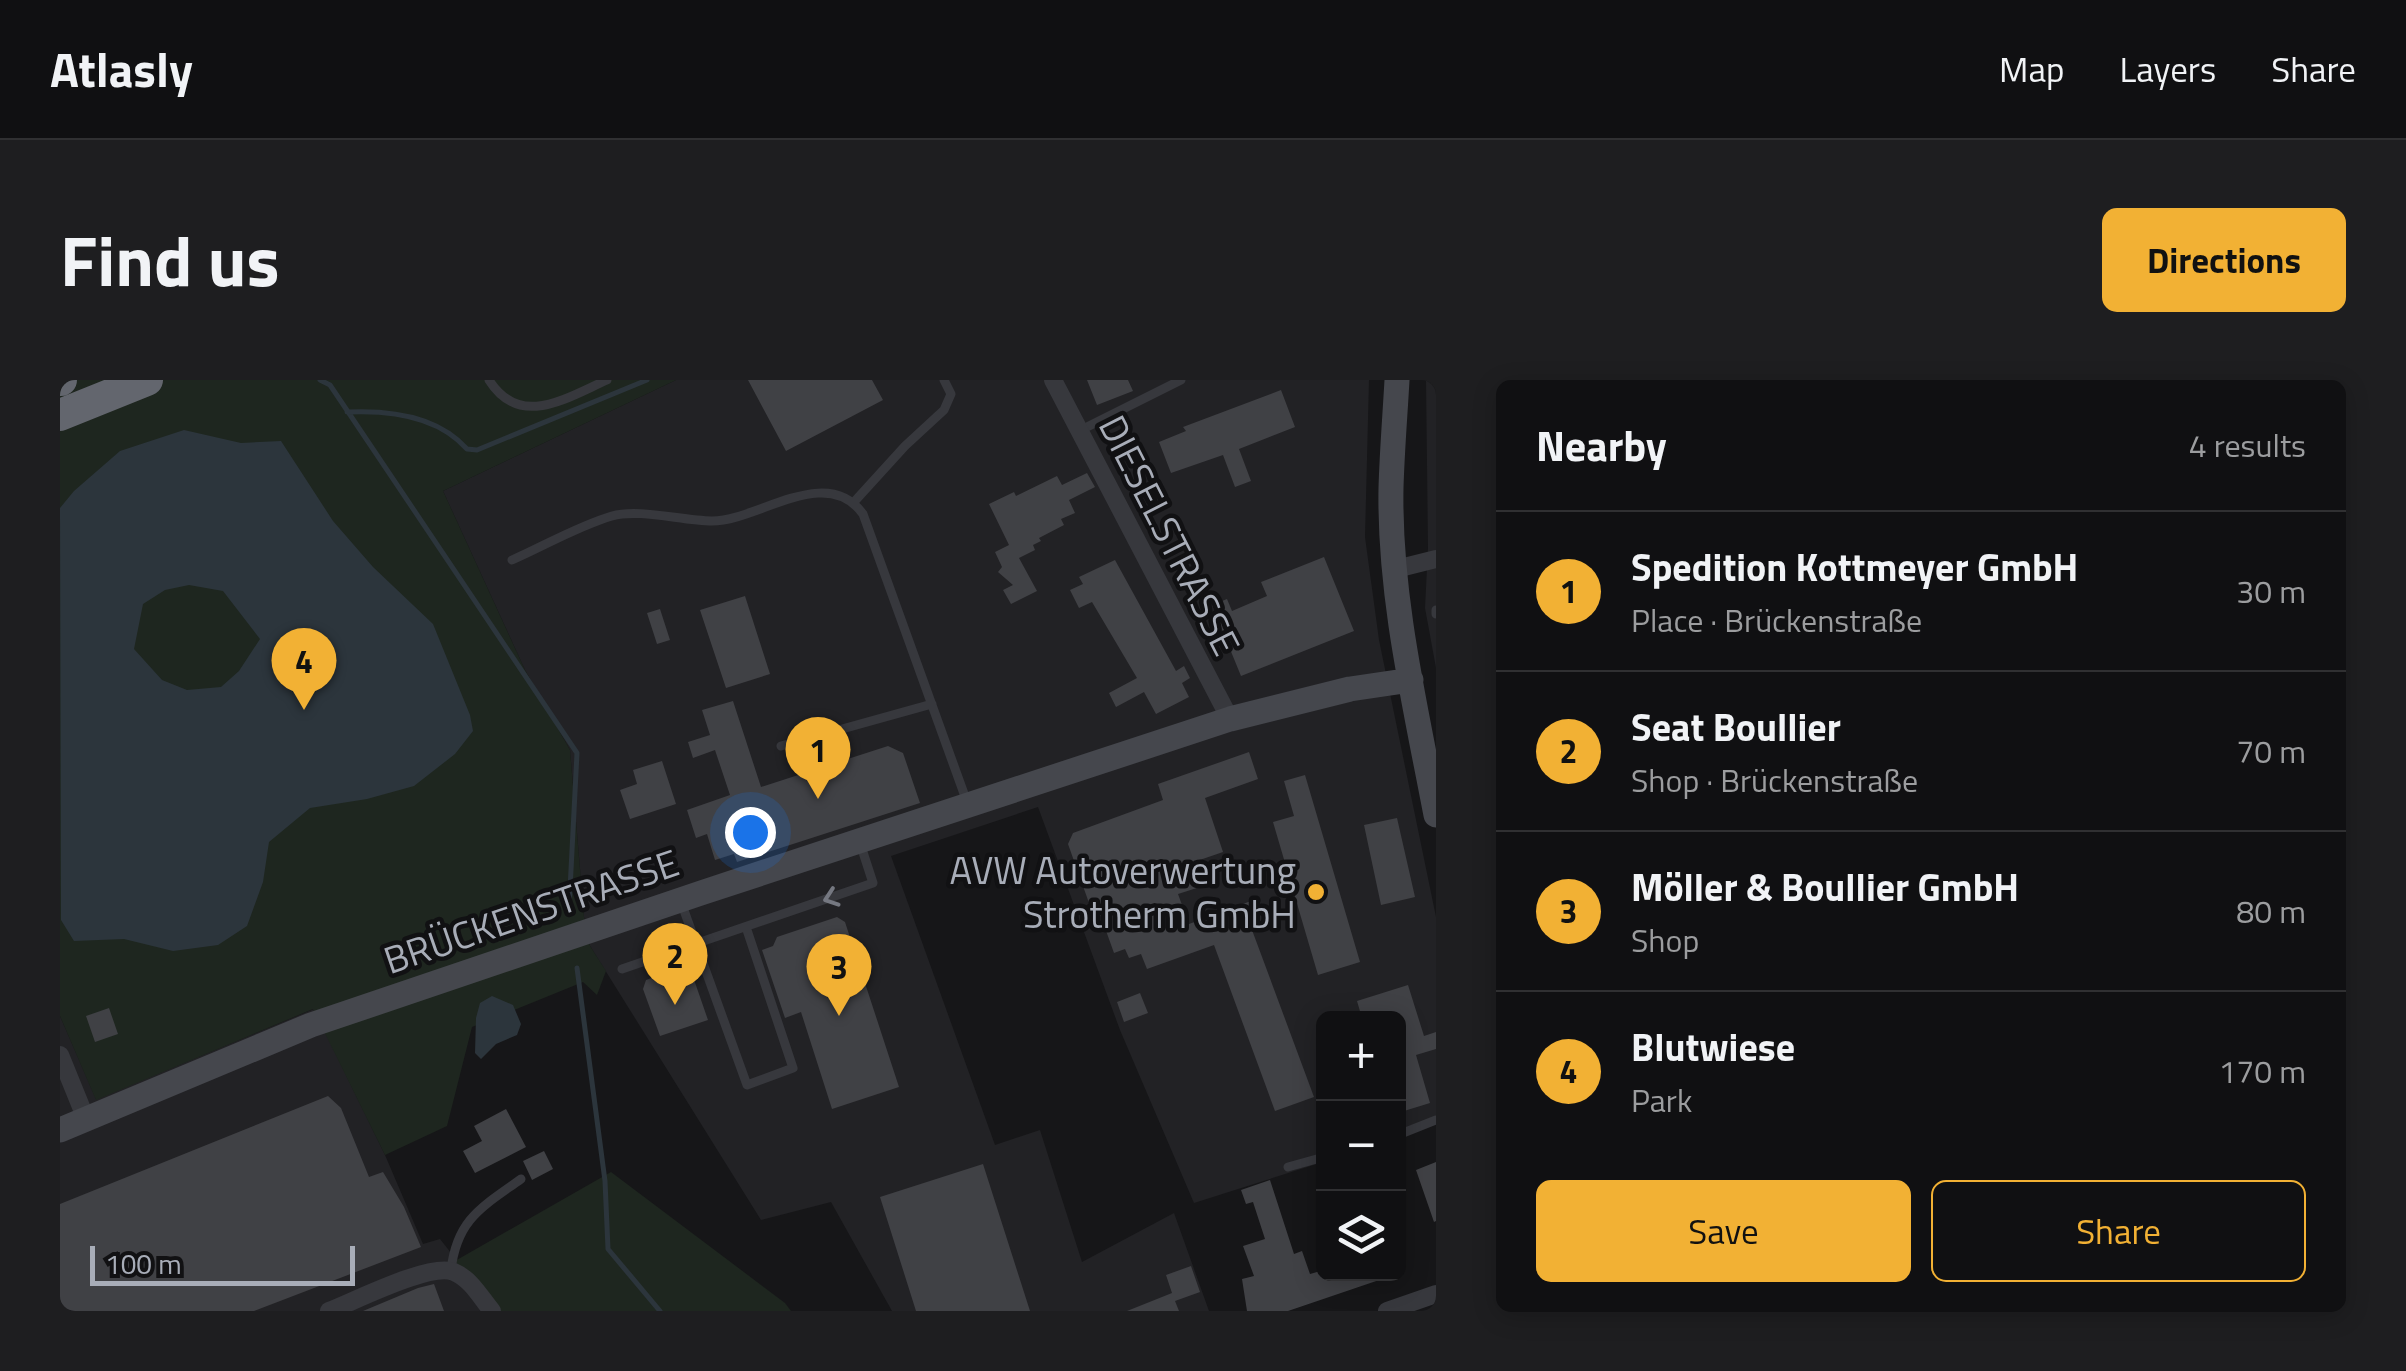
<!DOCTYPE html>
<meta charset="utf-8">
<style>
body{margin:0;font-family:"Titillium Web",sans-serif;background:#1e1e20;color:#f1f3f6}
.controls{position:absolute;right:30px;bottom:30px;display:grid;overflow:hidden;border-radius:15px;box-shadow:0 5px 25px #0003}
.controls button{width:90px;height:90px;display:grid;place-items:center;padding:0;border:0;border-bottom:2px solid #303032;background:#101012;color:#f1f3f6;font:50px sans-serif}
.scale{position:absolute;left:30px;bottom:25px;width:265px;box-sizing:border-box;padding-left:10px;border:5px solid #a8adb8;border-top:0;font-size:28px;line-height:35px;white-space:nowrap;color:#a8adb8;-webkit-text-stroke:8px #111113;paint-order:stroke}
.you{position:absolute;left:690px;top:452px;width:35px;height:35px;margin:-25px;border:8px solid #fff;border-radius:50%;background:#1a73e8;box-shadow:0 0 0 15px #1a73e833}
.badge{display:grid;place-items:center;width:65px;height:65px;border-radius:50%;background:#f2b134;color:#111;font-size:32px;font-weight:700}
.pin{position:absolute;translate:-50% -82px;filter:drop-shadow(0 2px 5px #0008)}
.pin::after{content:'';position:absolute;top:52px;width:35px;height:30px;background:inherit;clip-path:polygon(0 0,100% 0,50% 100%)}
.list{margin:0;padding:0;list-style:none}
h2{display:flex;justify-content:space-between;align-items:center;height:130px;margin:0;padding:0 40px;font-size:42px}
h2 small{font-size:32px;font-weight:400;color:#9c9d9f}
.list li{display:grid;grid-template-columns:65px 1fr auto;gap:30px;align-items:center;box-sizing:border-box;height:160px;padding:0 40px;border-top:2px solid #303032}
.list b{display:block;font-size:38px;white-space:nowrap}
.list p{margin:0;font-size:32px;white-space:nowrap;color:#9c9d9f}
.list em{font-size:32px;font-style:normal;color:#9c9d9f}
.actions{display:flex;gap:20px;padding:30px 40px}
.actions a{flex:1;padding:22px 0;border:2px solid #f2b134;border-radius:15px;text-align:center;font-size:35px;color:#f2b134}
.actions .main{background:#f2b134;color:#111}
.icon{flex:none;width:55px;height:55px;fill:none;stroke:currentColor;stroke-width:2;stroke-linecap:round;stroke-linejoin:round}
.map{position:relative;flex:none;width:1376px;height:931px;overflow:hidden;border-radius:15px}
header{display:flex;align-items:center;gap:60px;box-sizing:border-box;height:140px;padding:0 50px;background:#101012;border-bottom:2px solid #303032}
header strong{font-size:48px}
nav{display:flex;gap:55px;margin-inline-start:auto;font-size:35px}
.intro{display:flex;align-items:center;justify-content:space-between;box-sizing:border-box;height:240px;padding:0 60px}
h1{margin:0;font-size:70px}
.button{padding:25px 45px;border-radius:15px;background:#f2b134;color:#111;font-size:35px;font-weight:700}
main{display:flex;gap:60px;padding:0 60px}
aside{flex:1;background:#101012;border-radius:15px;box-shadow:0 5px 25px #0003}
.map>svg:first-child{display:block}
.built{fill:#222225}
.green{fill:#1e261f}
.water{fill:#2c353c;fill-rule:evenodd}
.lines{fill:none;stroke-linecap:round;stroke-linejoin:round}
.stream{stroke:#2c353c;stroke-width:5}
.building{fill:#404145}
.lane{stroke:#37383d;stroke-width:9}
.street{stroke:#37383d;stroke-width:18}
.secondary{stroke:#45474d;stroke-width:25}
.highway{stroke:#63666e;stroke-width:32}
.oneway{stroke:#757881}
.poi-dot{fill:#f2b134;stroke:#111113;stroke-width:4}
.labels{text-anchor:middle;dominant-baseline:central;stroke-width:9;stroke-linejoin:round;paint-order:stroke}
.street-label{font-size:38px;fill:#a8adb8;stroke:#111113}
.poi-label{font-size:38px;fill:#a8adb8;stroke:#111113;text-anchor:end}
</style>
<header>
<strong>Atlasly</strong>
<nav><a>Map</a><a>Layers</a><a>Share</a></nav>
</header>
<div class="intro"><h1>Find us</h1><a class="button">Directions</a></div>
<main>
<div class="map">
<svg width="1376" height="931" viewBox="0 0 1376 931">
<rect width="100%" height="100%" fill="#161618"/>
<path class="built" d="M 616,0 L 1309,0 L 1305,157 L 1319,260 L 1376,537 L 1376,739 L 1339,757 L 1338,638 L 1264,638 L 1263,782 L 1134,823 L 1060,650 L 978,427 L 831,476 L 935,765 L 980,750 L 1022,882 L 1114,833 L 1149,931 L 832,931 L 771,822 L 701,840 L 530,566 L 524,537 L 510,370 L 465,290 L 383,111 Z
M 1366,0 L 1376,0 L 1376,288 L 1365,228 L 1368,168 Z
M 254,629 L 325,775 L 363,864 L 380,859 L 437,931 L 0,931 L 0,636 L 36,719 Z"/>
<path class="green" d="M 0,0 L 616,0 L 383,111 L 465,290 L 510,370 L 524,537 L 530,566 L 546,591 L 537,615 L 523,602 L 412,647 L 387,746 L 325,775 L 253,629 L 36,720 L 0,636 Z
M 551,792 L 725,923 L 731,931 L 437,931 L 395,881 Z"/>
<path class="water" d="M 124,50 L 181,63 L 221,61 L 273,141 L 313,187 L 373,244 L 410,335 L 413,351 L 395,374 L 354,406 L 307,419 L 250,428 L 209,462 L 203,502 L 187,546 L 158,565 L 113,571 L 64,559 L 14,561 L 1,540 L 0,128 L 14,111 L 60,71 ZM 129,205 L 163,211 L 200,259 L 179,291 L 161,307 L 127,310 L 102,300 L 74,269 L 83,224 L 105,210 Z
M 432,616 L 453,625 L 461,644 L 457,655 L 436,664 L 421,679 L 415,673 L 416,638 L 420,623 Z"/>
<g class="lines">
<path class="stream" d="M 260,0 L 270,5 L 517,373 L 509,529
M 287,32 C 329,30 378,36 407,69 L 417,70 L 587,0
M 517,588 L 545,801 L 548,869 L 600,931"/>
</g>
<path class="building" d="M 688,0 L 812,0 L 823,20 L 726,71 Z
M 1027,0 L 1068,0 L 1073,11 L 1037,25 Z
M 1221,10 L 1235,47 L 1179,69 L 1191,101 L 1175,107 L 1163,75 L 1111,93 L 1099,62 L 1126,51 L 1123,47 Z
M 1027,93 L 1035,107 L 1009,120 L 1015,133 L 1001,139 L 1004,145 L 979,158 L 981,161 L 973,165 L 975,170 L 959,178 L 977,211 L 951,224 L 943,210 L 953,205 L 938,192 L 942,187 L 935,172 L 949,165 L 929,124 L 954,112 L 956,116 L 997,96 L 1002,105 Z
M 1264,177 L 1294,251 L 1181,296 L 1152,225 L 1167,219 L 1172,231 L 1207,216 L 1201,202 Z
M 1055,180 L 1116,291 L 1124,286 L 1130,298 L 1122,303 L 1129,317 L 1096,334 L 1084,312 L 1056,327 L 1049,313 L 1077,298 L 1032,222 L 1019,228 L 1010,210 L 1023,204 L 1019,197 Z
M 685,216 L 710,294 L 666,308 L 640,230 Z
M 600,229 L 610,260 L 597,264 L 587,233 Z
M 673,321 L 701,407 L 828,366 L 843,373 L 860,423 L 677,482 L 674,474 L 655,480 L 647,454 L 636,458 L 627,430 L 670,415 L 655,370 L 633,378 L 628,362 L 650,355 L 642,330 Z
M 1189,372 L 1198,399 L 1145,418 L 1163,472 L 1131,483 L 1140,507 L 1118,514 L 1129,544 L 1199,518 L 1208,544 L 1192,550 L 1254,717 L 1215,731 L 1154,565 L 1087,589 L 1081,574 L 1069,578 L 1065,569 L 1054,573 L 1040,534 L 1034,537 L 1008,464 L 1013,453 L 1103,420 L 1098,404 Z
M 602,381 L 616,424 L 570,439 L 560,410 L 577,404 L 573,390 Z
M 1245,395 L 1300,582 L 1258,595 L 1213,442 L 1234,436 L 1224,401 Z
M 1337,438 L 1355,517 L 1321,525 L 1304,445 Z
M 777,537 L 785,542 L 839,707 L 772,729 L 741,632 L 725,638 L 702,570 L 713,566 L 717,557 Z
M 622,587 L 631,591 L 648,640 L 600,656 L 583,609 L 586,600 Z
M 1348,605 L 1364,656 L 1376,652 L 1376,669 L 1356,675 L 1370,723 L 1344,731 L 1338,712 L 1338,638 L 1302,638 L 1297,621 Z
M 1080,613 L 1088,633 L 1064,642 L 1057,622 Z
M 49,628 L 58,654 L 35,662 L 26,636 Z
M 268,716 L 281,728 L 309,797 L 323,792 L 344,827 L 361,867 L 194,931 L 0,931 L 0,824 Z
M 446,729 L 466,767 L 415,793 L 403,771 L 422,761 L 414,746 Z
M 484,771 L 493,789 L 472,800 L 463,781 Z
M 1376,782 L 1376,841 L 1374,842 L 1356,790 Z
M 923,784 L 970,931 L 856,931 L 820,817 Z
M 1210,800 L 1234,874 L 1242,871 L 1250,894 L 1264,890 L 1264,894 L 1327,894 L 1328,897 L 1228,931 L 1187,931 L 1182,899 L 1194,896 L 1183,866 L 1205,859 L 1193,822 L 1186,824 L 1181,810 Z
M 1131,886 L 1140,912 L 1115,921 L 1119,931 L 1067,931 L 1112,913 L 1106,895 Z
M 374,904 L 384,931 L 303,931 L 358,908 Z"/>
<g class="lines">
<path class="lane" d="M 429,0 C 460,49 506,18 547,0
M 1021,50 L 1121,0
M 794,122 L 845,66 L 884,30 L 891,14 L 884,0
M 452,180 C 484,166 518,146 552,136 C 579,128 622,141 652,141 C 698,141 766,83 803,134 L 907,422
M 1376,230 L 1376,234
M 721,366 L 872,324
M 621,522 L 687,705 L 733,688 L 686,547
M 562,589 L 813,503 L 800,463
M 1338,755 L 1376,740
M 1228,787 L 1264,777
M 391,890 C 397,839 422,827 461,799"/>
<path class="street" d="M 993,0 L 1170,339
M 1336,189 L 1376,179
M 0,675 L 26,739
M 269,931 C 295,921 371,882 394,892 C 411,899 421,918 432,931
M 1327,931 L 1376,914"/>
<path class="secondary" d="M 1337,0 C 1335,36 1332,72 1331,108 C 1329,217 1356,329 1376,435
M 0,750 L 251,645 L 641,513 L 1170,339 L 1290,309 L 1351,300"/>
<path class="highway" d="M 0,0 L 1,0
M 0,35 L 87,0"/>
</g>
<defs><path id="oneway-chevron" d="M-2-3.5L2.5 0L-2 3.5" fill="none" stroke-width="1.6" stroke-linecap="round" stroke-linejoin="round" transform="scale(2.5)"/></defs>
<use class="oneway" href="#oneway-chevron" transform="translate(771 518) rotate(161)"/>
<circle class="poi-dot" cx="1256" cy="512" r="10"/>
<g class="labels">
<g class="street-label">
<text transform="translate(1110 155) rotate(63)">DIESELSTRASSE</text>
<text transform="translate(471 531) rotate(-19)">BRÜCKENSTRASSE</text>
</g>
<g class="poi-label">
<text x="1236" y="490">AVW Autoverwertung<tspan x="1236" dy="44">Strotherm GmbH</tspan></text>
</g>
</g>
</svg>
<div class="controls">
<button>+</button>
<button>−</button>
<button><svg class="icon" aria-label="layers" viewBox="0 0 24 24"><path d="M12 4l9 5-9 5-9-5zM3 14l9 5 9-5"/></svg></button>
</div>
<div class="scale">100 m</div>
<div class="you"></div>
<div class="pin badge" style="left:758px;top:419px">1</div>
<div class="pin badge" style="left:615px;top:625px">2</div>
<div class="pin badge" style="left:779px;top:636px">3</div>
<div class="pin badge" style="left:244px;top:330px">4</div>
</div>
<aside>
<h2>Nearby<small>4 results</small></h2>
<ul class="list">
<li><span class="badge">1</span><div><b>Spedition Kottmeyer GmbH</b><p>Place · Brückenstraße</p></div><em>30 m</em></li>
<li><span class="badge">2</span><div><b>Seat Boullier</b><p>Shop · Brückenstraße</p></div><em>70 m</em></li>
<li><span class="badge">3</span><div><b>Möller &amp; Boullier GmbH</b><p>Shop</p></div><em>80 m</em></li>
<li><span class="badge">4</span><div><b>Blutwiese</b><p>Park</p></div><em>170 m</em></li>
</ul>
<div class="actions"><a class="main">Save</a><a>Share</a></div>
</aside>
</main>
